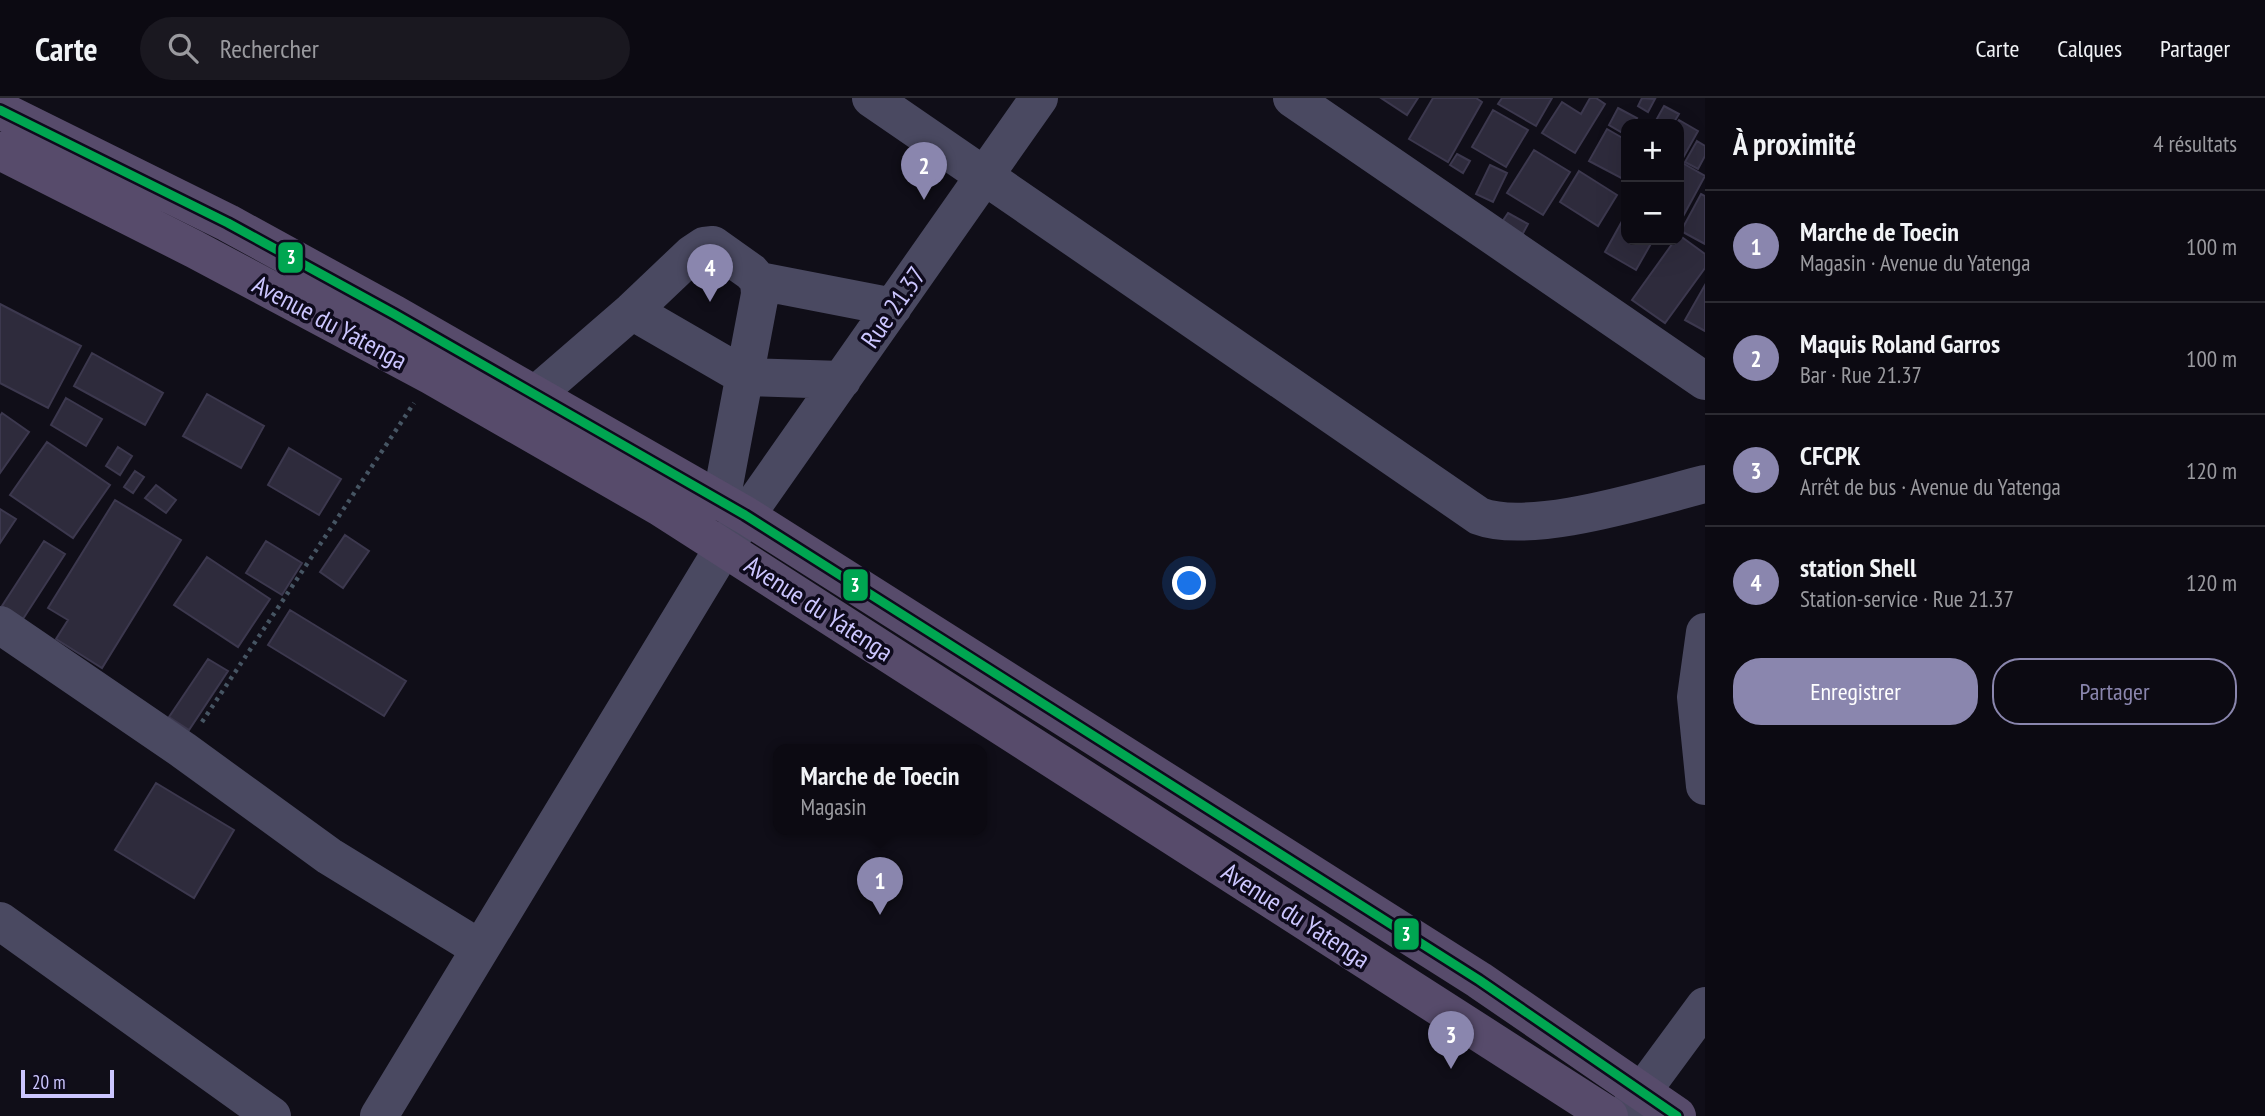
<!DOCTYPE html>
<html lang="fr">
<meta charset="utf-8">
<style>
body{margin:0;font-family:"PT Sans Narrow",sans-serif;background:#1a1820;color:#f1f3f6}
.controls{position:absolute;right:21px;top:21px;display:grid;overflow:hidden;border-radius:14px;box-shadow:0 7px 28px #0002}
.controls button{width:63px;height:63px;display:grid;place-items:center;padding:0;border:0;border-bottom:2px solid #2c2b32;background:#0c0a12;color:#f1f3f6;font:35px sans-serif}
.scale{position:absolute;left:21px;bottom:18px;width:93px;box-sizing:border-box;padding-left:7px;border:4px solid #ccc6ff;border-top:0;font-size:19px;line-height:24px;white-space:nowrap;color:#ccc6ff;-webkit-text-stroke:5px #0e0a1c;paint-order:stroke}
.you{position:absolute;left:1190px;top:486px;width:24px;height:24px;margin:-18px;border:5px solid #fff;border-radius:50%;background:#1a73e8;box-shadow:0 0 0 10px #1a73e833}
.badge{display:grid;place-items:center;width:46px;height:46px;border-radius:50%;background:#8a86ae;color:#fff;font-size:23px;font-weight:700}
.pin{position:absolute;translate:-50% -58px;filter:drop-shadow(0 2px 4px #0008)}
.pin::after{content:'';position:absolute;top:37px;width:24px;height:21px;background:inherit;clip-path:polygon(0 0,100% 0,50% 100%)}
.popup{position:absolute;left:773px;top:646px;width:214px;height:91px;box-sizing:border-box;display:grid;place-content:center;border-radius:14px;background:#0c0a12;filter:drop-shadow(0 2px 5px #0005);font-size:23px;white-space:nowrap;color:#9a9a9f}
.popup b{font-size:26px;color:#f1f3f6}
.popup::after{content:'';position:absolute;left:50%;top:100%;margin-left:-14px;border:14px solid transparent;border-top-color:#0c0a12}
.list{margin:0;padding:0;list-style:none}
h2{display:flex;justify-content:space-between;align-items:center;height:91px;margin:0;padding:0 28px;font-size:30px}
h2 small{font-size:23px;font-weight:400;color:#9a9a9f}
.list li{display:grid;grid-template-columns:46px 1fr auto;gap:21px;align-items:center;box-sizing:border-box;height:112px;padding:0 28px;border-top:2px solid #2c2b32}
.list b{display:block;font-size:26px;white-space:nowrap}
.list p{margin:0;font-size:23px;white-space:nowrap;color:#9a9a9f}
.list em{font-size:23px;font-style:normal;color:#9a9a9f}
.actions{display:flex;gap:14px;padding:21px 28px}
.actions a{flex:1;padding:16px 0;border:2px solid #8a86ae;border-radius:28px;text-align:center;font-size:24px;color:#8a86ae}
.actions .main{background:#8a86ae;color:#fff}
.icon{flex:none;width:38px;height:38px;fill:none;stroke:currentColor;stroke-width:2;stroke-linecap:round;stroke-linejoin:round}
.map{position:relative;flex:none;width:1705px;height:1018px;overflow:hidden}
header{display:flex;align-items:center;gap:42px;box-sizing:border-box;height:98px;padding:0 35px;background:#0c0a12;border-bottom:2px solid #2c2b32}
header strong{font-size:33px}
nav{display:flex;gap:38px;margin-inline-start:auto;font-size:24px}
.search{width:490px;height:63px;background:#1a1820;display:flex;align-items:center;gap:18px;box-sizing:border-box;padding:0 24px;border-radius:38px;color:#9a9a9f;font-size:26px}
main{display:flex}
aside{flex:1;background:#0c0a12}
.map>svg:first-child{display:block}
.building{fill:#2e2b3c;stroke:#3c384e;stroke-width:2}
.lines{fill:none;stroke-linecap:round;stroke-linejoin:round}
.path{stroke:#465563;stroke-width:4.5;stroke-dasharray:3.5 5;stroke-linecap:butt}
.minor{stroke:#4a4961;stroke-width:38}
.major{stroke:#574b6b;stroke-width:38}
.bus-1-casing{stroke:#0e0a1c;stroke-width:14}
.bus-1{stroke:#00a651;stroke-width:9}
.labels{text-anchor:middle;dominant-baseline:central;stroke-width:7;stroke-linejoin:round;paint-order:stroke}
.street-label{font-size:26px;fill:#ccc6ff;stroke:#0e0a1c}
.line-badge{stroke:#0e0a1c;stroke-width:2.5}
.badge-label{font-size:19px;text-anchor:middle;font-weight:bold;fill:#fff}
</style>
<header>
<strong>Carte</strong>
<div class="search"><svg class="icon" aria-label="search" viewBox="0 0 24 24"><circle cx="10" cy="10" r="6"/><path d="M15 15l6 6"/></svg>Rechercher</div>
<nav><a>Carte</a><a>Calques</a><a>Partager</a></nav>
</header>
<main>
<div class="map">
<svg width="1705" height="1018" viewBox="0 0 1705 1018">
<rect width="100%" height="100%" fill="#100e18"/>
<path class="building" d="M 1381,0 L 1418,0 L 1407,17 Z
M 1433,0 L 1476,0 L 1482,4 L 1448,64 L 1409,41 Z
M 1502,0 L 1552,0 L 1536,28 L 1498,6 Z
M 1590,0 L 1596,0 L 1605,6 L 1575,55 L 1542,35 L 1562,4 L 1581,16 Z
M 1642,0 L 1655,1 L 1648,14 L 1638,8 Z
M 1664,8 L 1679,16 L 1673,26 L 1654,26 Z
M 1618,10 L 1637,20 L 1633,26 L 1626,26 L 1626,37 L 1609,27 Z
M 1493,12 L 1528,32 L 1506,69 L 1472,49 Z
M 1679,22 L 1698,33 L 1683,60 L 1679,58 L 1679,26 L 1676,26 Z
M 1607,31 L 1626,42 L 1626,75 L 1623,81 L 1589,63 Z
M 1697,43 L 1705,48 L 1705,58 L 1698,71 L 1685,64 Z
M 1534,52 L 1570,74 L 1543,117 L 1507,95 Z
M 1457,56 L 1470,63 L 1463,75 L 1450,67 Z
M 1679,63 L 1705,78 L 1680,124 L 1679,124 Z
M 1490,67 L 1507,75 L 1493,104 L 1476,96 Z
M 1579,73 L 1617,97 L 1598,128 L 1560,104 Z
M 1701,96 L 1705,98 L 1705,146 L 1681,133 Z
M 1508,115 L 1528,126 L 1521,139 L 1500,127 Z
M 1626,116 L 1626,142 L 1653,142 L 1636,172 L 1605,154 Z
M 1679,137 L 1705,156 L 1705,170 L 1665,225 L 1632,202 L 1675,142 L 1679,142 Z
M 1705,187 L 1705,233 L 1685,222 Z
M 0,206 L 81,248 L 48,310 L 0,285 Z
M 92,255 L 163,295 L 145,327 L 74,288 Z
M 207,296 L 264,328 L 241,370 L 183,338 Z
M 66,300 L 102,321 L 86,348 L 51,327 Z
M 2,315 L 29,334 L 0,375 L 0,318 Z
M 47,344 L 110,387 L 73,440 L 10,397 Z
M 118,349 L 132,358 L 120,377 L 106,368 Z
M 289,350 L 341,381 L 319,417 L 268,387 Z
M 135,373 L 144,379 L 133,395 L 124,389 Z
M 156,387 L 176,402 L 166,415 L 145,400 Z
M 115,402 L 181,442 L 102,570 L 56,541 L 68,522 L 48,510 Z
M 0,411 L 16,421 L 0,445 Z
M 345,437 L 369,453 L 343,490 L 320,474 Z
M 44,443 L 65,456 L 23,521 L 2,508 Z
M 266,443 L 302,465 L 282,497 L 246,475 Z
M 207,459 L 270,501 L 238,549 L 174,507 Z
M 290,512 L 406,583 L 384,618 L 268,547 Z
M 208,561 L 228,573 L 189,632 L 169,619 Z
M 156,685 L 234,732 L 194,800 L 115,752 Z"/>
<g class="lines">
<path class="path" d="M 202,624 L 414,305"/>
<path class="minor" d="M 871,0 L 1479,418 C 1531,438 1649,400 1705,386
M 1292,0 L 1705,283
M 759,183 L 893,209
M 632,213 L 746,279 L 842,282
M 535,297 L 632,213 L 692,156 L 704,148 L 713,147 L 751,174 L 759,183 L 760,196 L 721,403
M 0,527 L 183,652 L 329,758 L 479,850
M 1705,534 L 1696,599 L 1705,688
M 0,823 L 272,1018
M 379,1018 L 724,449 L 1039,0
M 1624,1018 L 1705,908"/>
<path class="major" d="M 0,12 L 228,125 L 394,216 L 745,417 L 1479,882 L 1677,1018
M 0,53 L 194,151 L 432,278 L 660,409 L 1609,1018"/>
<defs>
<path id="bus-1" d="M 0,12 L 228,125 L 394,216 L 745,417 L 1479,882 L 1677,1018"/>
</defs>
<use href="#bus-1" class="bus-1-casing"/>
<use href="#bus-1" class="bus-1"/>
</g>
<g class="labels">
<g class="street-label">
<text transform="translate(893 209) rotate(-55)">Rue 21.37</text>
<text transform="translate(330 224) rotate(28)">Avenue du Yatenga</text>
<text transform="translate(819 510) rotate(33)">Avenue du Yatenga</text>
<text transform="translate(1296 817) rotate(33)">Avenue du Yatenga</text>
</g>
</g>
<g class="line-badge">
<rect x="277" y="143" width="27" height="33" rx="7" fill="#00a651"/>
<rect x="842" y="470" width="27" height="34" rx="7" fill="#00a651"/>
<rect x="1393" y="819" width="27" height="34" rx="7" fill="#00a651"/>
</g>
<g class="badge-label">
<text x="291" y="166">3</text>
<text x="855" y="494">3</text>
<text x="1406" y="843">3</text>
</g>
</svg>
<div class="controls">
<button>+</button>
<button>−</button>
</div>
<div class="scale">20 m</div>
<div class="you"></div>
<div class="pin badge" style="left:880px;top:817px">1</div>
<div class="popup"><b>Marche de Toecin</b>Magasin</div>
<div class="pin badge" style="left:924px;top:102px">2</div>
<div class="pin badge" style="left:1451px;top:971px">3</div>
<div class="pin badge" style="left:710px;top:204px">4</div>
</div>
<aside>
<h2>À proximité<small>4 résultats</small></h2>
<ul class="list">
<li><span class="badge">1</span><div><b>Marche de Toecin</b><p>Magasin · Avenue du Yatenga</p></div><em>100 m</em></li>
<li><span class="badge">2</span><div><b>Maquis Roland Garros</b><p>Bar · Rue 21.37</p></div><em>100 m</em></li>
<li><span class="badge">3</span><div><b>CFCPK</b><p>Arrêt de bus · Avenue du Yatenga</p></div><em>120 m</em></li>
<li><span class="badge">4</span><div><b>station Shell</b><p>Station-service · Rue 21.37</p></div><em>120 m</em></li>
</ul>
<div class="actions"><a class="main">Enregistrer</a><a>Partager</a></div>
</aside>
</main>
